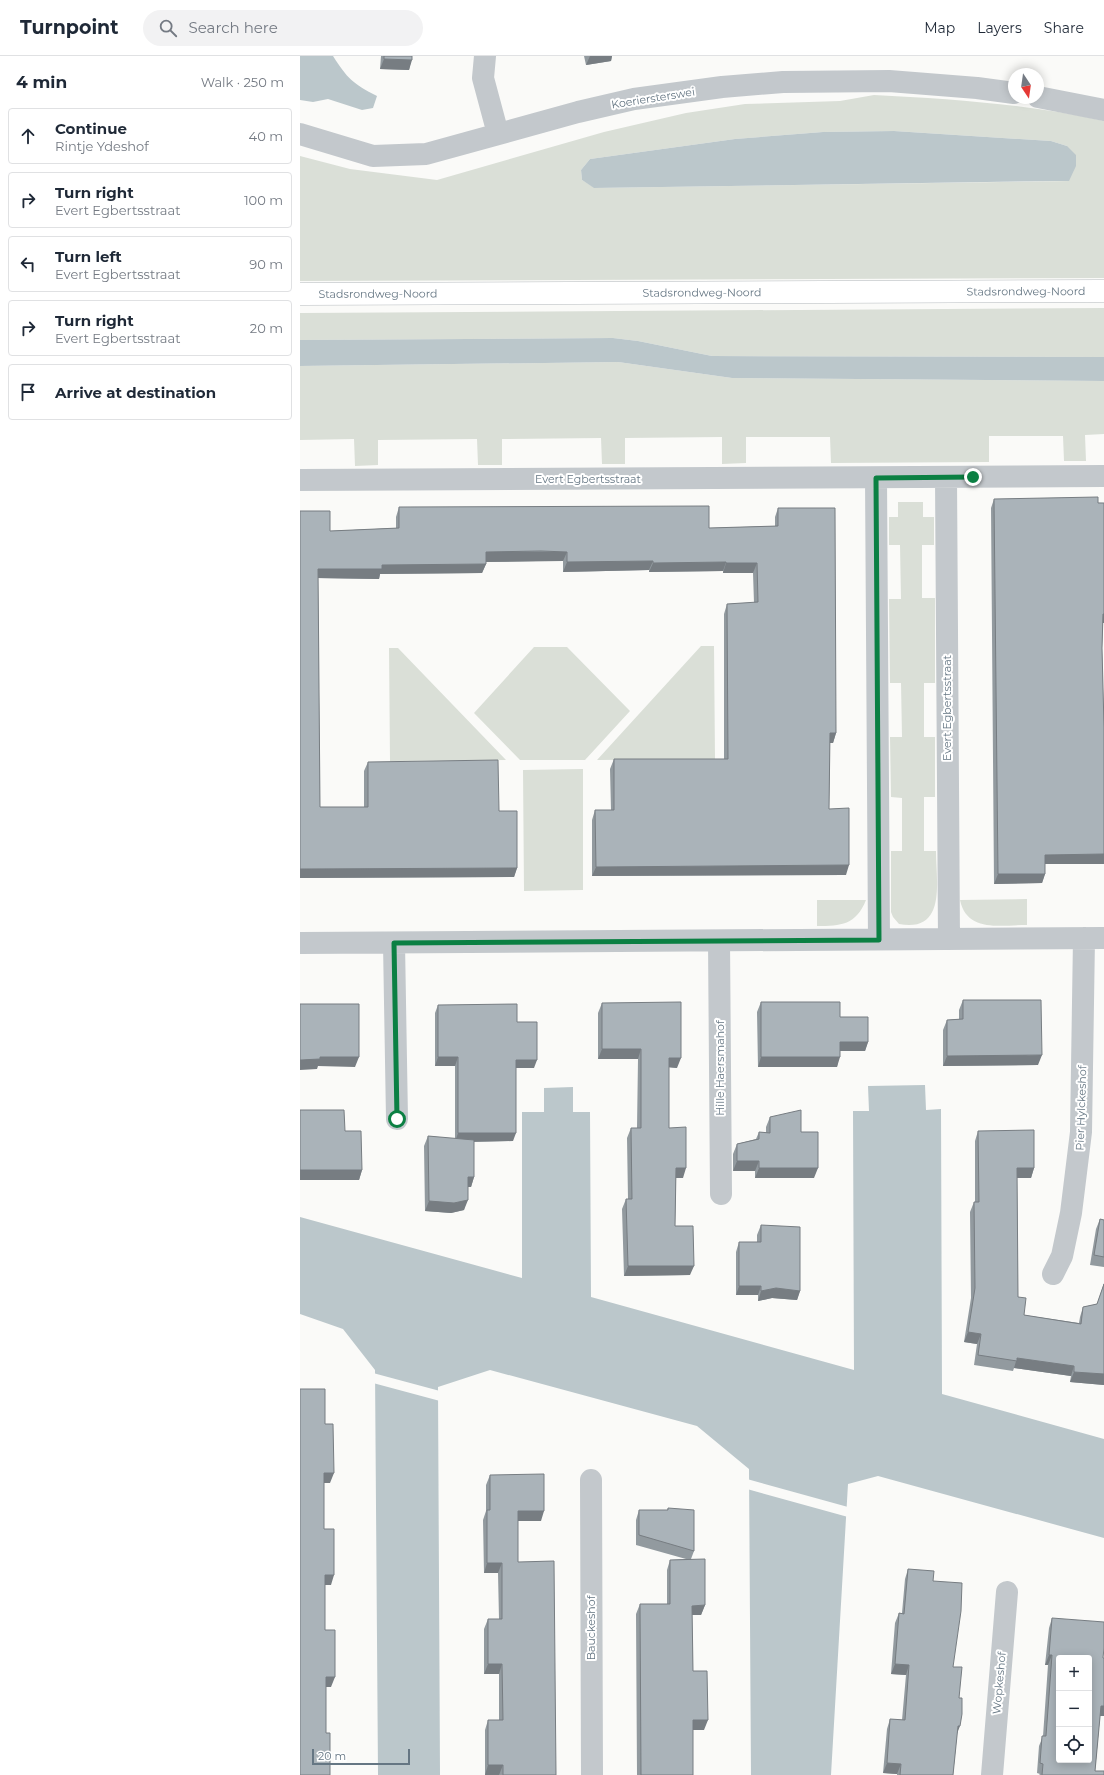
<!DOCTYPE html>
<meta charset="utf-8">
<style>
body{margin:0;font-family:Montserrat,sans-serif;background:#f2f2f3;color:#1f2937}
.controls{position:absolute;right:12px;bottom:12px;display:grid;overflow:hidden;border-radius:4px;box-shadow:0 2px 10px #0003}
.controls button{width:36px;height:36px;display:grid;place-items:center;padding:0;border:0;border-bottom:1px solid #e0e1e3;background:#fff;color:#1f2937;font:20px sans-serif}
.compass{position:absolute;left:708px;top:12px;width:36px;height:36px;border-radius:50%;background:#fff;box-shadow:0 2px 10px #0003;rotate:167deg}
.scale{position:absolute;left:12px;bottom:10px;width:98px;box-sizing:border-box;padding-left:4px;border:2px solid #657683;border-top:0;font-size:11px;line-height:14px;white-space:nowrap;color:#657683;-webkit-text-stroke:3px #fff;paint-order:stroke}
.stop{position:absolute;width:12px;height:12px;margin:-9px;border:3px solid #0b8043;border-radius:50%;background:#fff}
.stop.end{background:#0b8043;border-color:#fff;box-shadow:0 1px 4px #0008}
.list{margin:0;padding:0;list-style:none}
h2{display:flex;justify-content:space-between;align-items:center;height:52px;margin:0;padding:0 16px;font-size:17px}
h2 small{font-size:13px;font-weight:400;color:#747a83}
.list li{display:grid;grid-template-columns:26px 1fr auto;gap:12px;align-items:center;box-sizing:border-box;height:56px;margin:0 8px 8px;padding:0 8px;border:1px solid #e0e1e3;border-radius:4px}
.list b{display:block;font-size:15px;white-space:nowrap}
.list p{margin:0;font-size:13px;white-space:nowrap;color:#747a83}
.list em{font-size:13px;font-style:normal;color:#747a83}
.icon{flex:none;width:22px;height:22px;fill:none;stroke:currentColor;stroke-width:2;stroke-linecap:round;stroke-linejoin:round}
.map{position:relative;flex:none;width:804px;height:1719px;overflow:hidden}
header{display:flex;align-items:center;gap:24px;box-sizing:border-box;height:56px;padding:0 20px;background:#fff;border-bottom:1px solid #e0e1e3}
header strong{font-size:19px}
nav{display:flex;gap:22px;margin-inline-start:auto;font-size:14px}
.search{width:280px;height:36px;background:#f2f2f3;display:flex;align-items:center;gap:10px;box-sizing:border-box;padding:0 14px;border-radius:22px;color:#747a83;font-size:15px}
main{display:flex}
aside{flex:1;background:#fff}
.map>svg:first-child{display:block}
.green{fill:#dadfd7;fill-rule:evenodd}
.water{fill:#bbc7cb}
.pier{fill:#fafaf8}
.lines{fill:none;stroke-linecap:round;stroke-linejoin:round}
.primary-casing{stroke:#b5babe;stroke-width:23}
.minor{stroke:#c3c8cc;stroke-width:22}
.primary{stroke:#fff;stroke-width:22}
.wall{fill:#929a9f}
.shaded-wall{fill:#777d82}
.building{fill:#aab3b9;stroke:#777d82;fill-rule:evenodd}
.route{stroke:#0b8043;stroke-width:5}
.labels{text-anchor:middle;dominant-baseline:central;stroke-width:4;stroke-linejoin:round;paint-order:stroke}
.street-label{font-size:11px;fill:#657683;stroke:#fff}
</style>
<header>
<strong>Turnpoint</strong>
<div class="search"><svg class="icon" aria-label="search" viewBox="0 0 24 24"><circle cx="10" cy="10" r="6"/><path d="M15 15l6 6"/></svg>Search here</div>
<nav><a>Map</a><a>Layers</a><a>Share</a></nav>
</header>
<main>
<aside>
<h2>4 min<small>Walk · 250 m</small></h2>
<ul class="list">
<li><svg class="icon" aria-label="ahead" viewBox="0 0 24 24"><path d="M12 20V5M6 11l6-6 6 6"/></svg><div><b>Continue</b><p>Rintje Ydeshof</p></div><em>40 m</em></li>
<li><svg class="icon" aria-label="right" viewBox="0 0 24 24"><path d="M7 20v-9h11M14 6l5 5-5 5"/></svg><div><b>Turn right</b><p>Evert Egbertsstraat</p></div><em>100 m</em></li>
<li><svg class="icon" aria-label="left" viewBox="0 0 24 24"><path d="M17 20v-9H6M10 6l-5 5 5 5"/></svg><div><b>Turn left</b><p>Evert Egbertsstraat</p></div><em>90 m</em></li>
<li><svg class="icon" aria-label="right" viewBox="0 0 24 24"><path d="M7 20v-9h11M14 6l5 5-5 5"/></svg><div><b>Turn right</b><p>Evert Egbertsstraat</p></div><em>20 m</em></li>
<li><svg class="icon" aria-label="arrive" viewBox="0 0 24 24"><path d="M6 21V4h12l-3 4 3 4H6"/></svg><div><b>Arrive at destination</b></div></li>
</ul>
</aside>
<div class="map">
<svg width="804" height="1719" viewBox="0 0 804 1719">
<rect width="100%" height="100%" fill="#fafaf8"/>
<path class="green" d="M 574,39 C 651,43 728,48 804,65 L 804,222 L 0,225 L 0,100 L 50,113 L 137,124 L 304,76 L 386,57 L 445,48 L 540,45 ZM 594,75 L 751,85 L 767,90 L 769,125 L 295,132 L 282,124 L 281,114 L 290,103 L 435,83 L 523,76 Z
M 804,252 L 804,301 L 412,300 L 338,285 L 313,282 L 0,284 L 0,257 Z
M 318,306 L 432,322 L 804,325 L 804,378 L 785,379 L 786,405 L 764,405 L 763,380 L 689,380 L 689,406 L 531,407 L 530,381 L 446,381 L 446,407 L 422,408 L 422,381 L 325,382 L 325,408 L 302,408 L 301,382 L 202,383 L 202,409 L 178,409 L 177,383 L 78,384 L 78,409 L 55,410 L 54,383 L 0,384 L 0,310 Z
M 598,446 L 623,446 L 623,461 L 634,461 L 634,489 L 622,489 L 622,542 L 635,542 L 635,627 L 624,627 L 624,681 L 635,681 L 635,741 L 624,741 L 624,795 L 636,795 C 636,825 647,877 599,868 L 593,861 L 591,856 L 591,795 L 602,795 L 602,742 L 591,741 L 590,681 L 602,681 L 601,627 L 590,627 L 589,543 L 601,543 L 600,489 L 589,489 L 589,461 L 598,461 Z
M 401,590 L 414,590 L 415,703 L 297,704 Z
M 234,591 L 267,591 L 330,655 L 285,704 L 220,704 L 174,657 Z
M 89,592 L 98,592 L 206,704 L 90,705 Z
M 283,713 L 283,834 L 224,835 L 223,714 Z
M 727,843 L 727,869 C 701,869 667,877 660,844 Z
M 517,844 L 566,844 C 556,869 541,870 517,870 Z"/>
<path class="water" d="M 0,0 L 33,0 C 47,22 53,28 77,40 L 73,52 L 62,54 L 28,43 L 13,46 L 0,44 Z
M 594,75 L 751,85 L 767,90 L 776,99 L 776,110 L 769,125 L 756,125 L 294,132 L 282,124 L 281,114 L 290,103 L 435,83 L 523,76 Z
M 313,282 L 338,285 L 412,300 L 804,301 L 804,325 L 432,322 L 318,306 L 0,310 L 0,284 Z
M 625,1029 L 626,1054 L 641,1053 L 642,1338 L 804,1383 L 804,1482 L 578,1420 L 548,1428 L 531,1719 L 451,1719 L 449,1413 L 397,1370 L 190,1314 L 138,1331 L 140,1719 L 78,1719 L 75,1314 L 43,1273 L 0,1258 L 0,1161 L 222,1222 L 222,1056 L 244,1056 L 244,1032 L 273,1031 L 273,1056 L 290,1056 L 291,1241 L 554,1314 L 553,1055 L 569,1055 L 568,1030 Z"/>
<path class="pier" d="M 73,1317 L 140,1335 L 140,1345 L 73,1327 Z
M 447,1423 L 548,1451 L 548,1461 L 447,1433 Z"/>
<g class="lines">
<defs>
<g id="primary">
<path id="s1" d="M 0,238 L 804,235"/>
</g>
</defs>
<use href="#primary" class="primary-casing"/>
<path class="minor" d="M 185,0 L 183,22 L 198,78
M 738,41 L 804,54
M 0,78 L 73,100 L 126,98 L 278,56 L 334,43 L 422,31 L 483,26 L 589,25 L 677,32 L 714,37
M 646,421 L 649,883
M 576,422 L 579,883
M 0,424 L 804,420
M 419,885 L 421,1138
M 0,887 L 804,882
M 94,887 L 97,1063
M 753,1218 L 762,1200 L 771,1157 L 781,1076 L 784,882
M 291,1424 L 292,1719
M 692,1719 L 707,1536"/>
<use href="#primary" class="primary"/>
</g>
<path class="wall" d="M 81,0 L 112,0 L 109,14 L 80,13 Z
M 284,0 L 312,0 L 311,5 L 286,9 Z
M 694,443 L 804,447 L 804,567 L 803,567 L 802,592 L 804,671 L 804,808 L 745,808 L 745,818 L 742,827 L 694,828 L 691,452 Z
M 99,451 L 409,472 L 475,470 L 475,461 L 478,452 L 536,677 L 533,687 L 530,687 L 529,753 L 546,819 L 292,820 L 292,764 L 295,754 L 311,754 L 310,713 L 314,703 L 424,703 L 424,558 L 427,548 L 454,547 L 453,517 L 423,517 L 423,515 L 349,516 L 349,514 L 263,516 L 263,505 L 237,505 L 186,506 L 186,508 L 182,517 L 80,518 L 79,523 L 18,522 L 20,751 L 64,751 L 64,715 L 68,706 L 199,755 L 217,812 L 214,821 L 0,822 L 0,455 L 30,475 L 96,472 L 96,461 Z
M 663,944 L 738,1009 L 643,1010 L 643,974 L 647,964 L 659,963 L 659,954 Z
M 461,946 L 540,961 L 568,986 L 565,995 L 540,995 L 537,1011 L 458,1011 L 457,956 Z
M 302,947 L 377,1012 L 369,1011 L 369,1072 L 383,1122 L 376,1122 L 375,1170 L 390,1219 L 324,1220 L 322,1153 L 326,1143 L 328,1143 L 327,1082 L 331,1072 L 337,1072 L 338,1003 L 298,1003 L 298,957 Z
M 138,949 L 217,966 L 234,1012 L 216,1012 L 213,1085 L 174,1086 L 174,1121 L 171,1131 L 168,1131 L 164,1154 L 151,1157 L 125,1155 L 124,1090 L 128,1080 L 155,1083 L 155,1010 L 135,1010 L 135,957 Z
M 0,1054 L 45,1075 L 62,1114 L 59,1124 L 0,1124 Z
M 470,1061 L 501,1076 L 514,1122 L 455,1122 L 455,1115 L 433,1115 L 433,1098 L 437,1088 L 456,1083 L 459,1076 L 466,1077 L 466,1071 Z
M 678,1075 L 734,1112 L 731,1122 L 717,1122 L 718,1241 L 724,1259 L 779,1267 L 780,1261 L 783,1251 L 797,1248 L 804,1227 L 804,1329 L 770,1326 L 771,1320 L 714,1312 L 713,1315 L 674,1309 L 677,1288 L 664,1286 L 671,1242 L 670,1156 L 674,1146 L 675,1146 L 675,1085 Z
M 800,1163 L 804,1164 L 804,1211 L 790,1209 L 796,1173 Z
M 461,1169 L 500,1235 L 497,1244 L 472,1242 L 458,1245 L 458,1239 L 436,1239 L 436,1196 L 439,1186 L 457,1186 L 457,1179 Z
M 190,1419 L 241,1465 L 218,1465 L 218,1506 L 256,1719 L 185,1719 L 185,1674 L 188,1664 L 199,1664 L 199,1618 L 184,1618 L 184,1573 L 188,1563 L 199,1563 L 198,1517 L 184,1517 L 183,1464 L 186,1455 L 186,1429 Z
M 368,1452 L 394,1495 L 391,1503 L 405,1549 L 401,1559 L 392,1559 L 393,1615 L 404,1674 L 393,1674 L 393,1719 L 337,1719 L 336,1558 L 340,1548 L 367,1548 L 367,1514 L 370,1504 L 386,1503 L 336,1489 L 336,1464 L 339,1454 L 367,1454 Z
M 608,1513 L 633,1525 L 653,1611 L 657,1678 L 653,1719 L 597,1719 L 597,1718 L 583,1717 L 587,1673 L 590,1663 L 602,1664 L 606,1619 L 591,1618 L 595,1567 L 599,1557 L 602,1557 L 605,1523 Z
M 752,1562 L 803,1602 L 804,1660 L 800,1660 L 795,1715 L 804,1719 L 739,1719 L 740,1718 L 737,1717 L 739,1690 L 743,1680 L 748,1609 L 745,1609 L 749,1572 Z"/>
<path class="shaded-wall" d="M 290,0 L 312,0 L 311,5 L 286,9 Z
M 84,3 L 112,4 L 109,14 L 80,13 Z
M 186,496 L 267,496 L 263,505 L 182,506 Z
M 353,505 L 349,514 L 263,516 L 267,506 Z
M 426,506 L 423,515 L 349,516 L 353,507 Z
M 426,507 L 457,507 L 453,517 L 423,517 Z
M 186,508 L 182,517 L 80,518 L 79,523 L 15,522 L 18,513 L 82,509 Z
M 803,558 L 804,558 L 804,567 L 800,567 Z
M 530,677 L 536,677 L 533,687 L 526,687 Z
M 804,798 L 804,808 L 741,808 L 745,799 Z
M 549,809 L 546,819 L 292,820 L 296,811 Z
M 217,812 L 214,821 L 0,822 L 0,813 Z
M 698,818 L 745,818 L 742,827 L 694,828 Z
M 540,986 L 568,986 L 565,995 L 536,995 Z
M 302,993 L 341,993 L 338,1003 L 298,1003 Z
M 742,999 L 738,1009 L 643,1010 L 647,1000 Z
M 20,1001 L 59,1001 L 55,1011 L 18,1010 L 17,1013 L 0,1014 L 0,1004 Z
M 138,1001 L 158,1001 L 155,1010 L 135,1010 Z
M 461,1001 L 540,1001 L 537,1011 L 458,1011 Z
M 369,1002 L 381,1002 L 377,1012 L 365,1011 Z
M 216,1004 L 237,1004 L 234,1012 L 213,1012 Z
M 158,1077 L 216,1077 L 213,1085 L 155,1086 Z
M 437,1105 L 459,1105 L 455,1115 L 433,1115 Z
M 376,1112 L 386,1112 L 383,1122 L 372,1122 Z
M 459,1112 L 518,1112 L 514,1122 L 455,1122 Z
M 717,1112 L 734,1112 L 731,1122 L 713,1122 Z
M 0,1114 L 62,1114 L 59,1124 L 0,1124 Z
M 168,1121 L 174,1121 L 171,1131 L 164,1131 Z
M 168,1144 L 164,1154 L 151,1157 L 125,1155 L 129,1145 Z
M 328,1210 L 394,1210 L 390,1219 L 324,1220 Z
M 439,1230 L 461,1230 L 458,1239 L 436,1239 Z
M 476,1232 L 500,1235 L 497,1244 L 472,1242 L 458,1245 L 461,1235 Z
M 668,1276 L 681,1278 L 677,1288 L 664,1286 Z
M 717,1302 L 774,1310 L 771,1320 L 714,1312 Z
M 774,1316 L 804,1318 L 804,1329 L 770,1326 Z
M 24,1417 L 34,1417 L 30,1427 L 21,1427 Z
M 218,1455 L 244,1455 L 241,1465 L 215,1465 Z
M 187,1507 L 202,1507 L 198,1517 L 184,1517 Z
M 25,1519 L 34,1519 L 31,1529 L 21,1529 Z
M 405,1549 L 401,1559 L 389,1559 L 392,1550 Z
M 749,1599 L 752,1599 L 748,1609 L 745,1609 Z
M 188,1608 L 202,1608 L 199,1618 L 184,1618 Z
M 595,1608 L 609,1609 L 606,1619 L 591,1618 Z
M 26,1621 L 35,1621 L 31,1631 L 22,1631 Z
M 801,1650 L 804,1650 L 804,1660 L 797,1660 Z
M 393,1664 L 408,1664 L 404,1674 L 389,1674 Z
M 658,1670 L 660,1670 L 656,1680 Z
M 587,1707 L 601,1708 L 597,1718 L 583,1717 Z
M 188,1709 L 203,1709 L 199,1719 L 185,1719 Z"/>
<path class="building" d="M 84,0 L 112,0 L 112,4 L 84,3 Z
M 798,441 L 798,447 L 804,447 L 804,558 L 803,558 L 802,592 L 804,671 L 804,798 L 745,799 L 745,818 L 698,818 L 694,443 Z
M 409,450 L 409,472 L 478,470 L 478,452 L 535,452 L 536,677 L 530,677 L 529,753 L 549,752 L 549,809 L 296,811 L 295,754 L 314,754 L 314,703 L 428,703 L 427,548 L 458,546 L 457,507 L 426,507 L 426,506 L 353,507 L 353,505 L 267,506 L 267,496 L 241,495 L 186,496 L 186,508 L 82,509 L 82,513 L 18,513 L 20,751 L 68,751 L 68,706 L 198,704 L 199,755 L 217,755 L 217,812 L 0,813 L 0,455 L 30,455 L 30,475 L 99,472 L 99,451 Z
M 663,944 L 741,944 L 742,999 L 647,1000 L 647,964 L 663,963 Z
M 381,946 L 381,1002 L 369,1002 L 369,1072 L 386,1071 L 386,1112 L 376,1112 L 375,1170 L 393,1170 L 394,1210 L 328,1210 L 326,1143 L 332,1143 L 331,1072 L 341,1072 L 341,993 L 302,993 L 302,947 Z
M 461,946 L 540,946 L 540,961 L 568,961 L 568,986 L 540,986 L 540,1001 L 461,1001 Z
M 0,948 L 59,948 L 59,1001 L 20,1001 L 20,1003 L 0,1004 Z
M 217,948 L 217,966 L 237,966 L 237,1004 L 216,1004 L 216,1077 L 158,1077 L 158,1001 L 138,1001 L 138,949 Z
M 0,1054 L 44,1054 L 45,1075 L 61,1075 L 62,1114 L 0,1114 Z
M 501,1054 L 501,1076 L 518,1076 L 518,1112 L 459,1112 L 459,1105 L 437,1105 L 437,1088 L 459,1083 L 459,1076 L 470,1077 L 470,1061 Z
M 734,1074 L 734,1112 L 717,1112 L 718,1241 L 726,1242 L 724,1259 L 781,1268 L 783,1251 L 797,1248 L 804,1228 L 804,1318 L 774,1316 L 774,1310 L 717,1302 L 717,1305 L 678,1299 L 681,1278 L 668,1276 L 675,1232 L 674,1146 L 679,1146 L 678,1075 Z
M 128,1080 L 174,1084 L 174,1121 L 168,1121 L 168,1144 L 154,1147 L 129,1145 Z
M 800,1163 L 804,1164 L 804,1201 L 794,1199 Z
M 461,1169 L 500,1171 L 500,1235 L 476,1232 L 461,1235 L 461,1230 L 439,1230 L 439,1186 L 461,1186 Z
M 0,1333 L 25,1333 L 25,1368 L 33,1368 L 34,1417 L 24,1417 L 24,1473 L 34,1473 L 34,1519 L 25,1519 L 25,1574 L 35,1574 L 35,1621 L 26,1621 L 26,1677 L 30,1677 L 30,1719 L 0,1719 Z
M 244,1418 L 244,1455 L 218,1455 L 218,1506 L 254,1505 L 256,1719 L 203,1719 L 203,1709 L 188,1709 L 188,1664 L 203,1664 L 202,1608 L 188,1608 L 188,1563 L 202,1563 L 202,1507 L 187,1507 L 187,1454 L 190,1454 L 190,1419 Z
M 368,1452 L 394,1454 L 394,1495 L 339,1479 L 339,1454 L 368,1454 Z
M 405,1503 L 405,1549 L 392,1550 L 393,1615 L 407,1615 L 408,1664 L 393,1664 L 393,1719 L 341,1719 L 340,1548 L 370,1548 L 370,1504 Z
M 608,1513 L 634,1515 L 633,1525 L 662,1527 L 661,1555 L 653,1611 L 662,1611 L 659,1642 L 662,1642 L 662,1658 L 660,1670 L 658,1670 L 653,1719 L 600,1719 L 601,1708 L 587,1707 L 590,1663 L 605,1664 L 609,1609 L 595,1608 L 599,1557 L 604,1558 Z
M 752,1562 L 804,1566 L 804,1592 L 803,1602 L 804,1602 L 804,1650 L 801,1650 L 795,1715 L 804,1715 L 804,1719 L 742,1719 L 743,1708 L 740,1707 L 742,1680 L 746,1680 L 752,1599 L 749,1599 ZM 759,1602 L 789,1602 L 789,1704 L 759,1704 Z"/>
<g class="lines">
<path class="route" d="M 97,1063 L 94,887 L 579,884 L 576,422 L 673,421"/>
</g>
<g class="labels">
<g class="street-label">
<text transform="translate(353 42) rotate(-9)">Koeriersterswei</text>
<text stroke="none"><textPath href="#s1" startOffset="402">Stadsrondweg-Noord</textPath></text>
<text stroke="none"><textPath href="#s1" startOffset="726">Stadsrondweg-Noord</textPath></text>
<text stroke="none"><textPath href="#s1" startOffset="78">Stadsrondweg-Noord</textPath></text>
<text x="288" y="423">Evert Egbertsstraat</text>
<text transform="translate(647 652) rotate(-90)">Evert Egbertsstraat</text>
<text transform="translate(420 1012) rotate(-90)">Hille Haersmahof</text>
<text transform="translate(781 1052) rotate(-88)">Pier Hylckeshof</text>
<text transform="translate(291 1572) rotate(-90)">Bauckeshof</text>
<text transform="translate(699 1627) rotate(-85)">Wopkeshof</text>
</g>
</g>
</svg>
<div class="controls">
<button>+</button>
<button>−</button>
<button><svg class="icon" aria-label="locate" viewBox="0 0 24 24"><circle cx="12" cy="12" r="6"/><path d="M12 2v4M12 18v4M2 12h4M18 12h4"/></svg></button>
</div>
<svg class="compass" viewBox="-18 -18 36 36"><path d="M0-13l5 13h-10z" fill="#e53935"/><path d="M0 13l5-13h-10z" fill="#747a83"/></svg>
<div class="scale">20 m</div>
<div class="stop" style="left:97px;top:1063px"></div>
<div class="stop end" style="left:673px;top:421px"></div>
</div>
</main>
